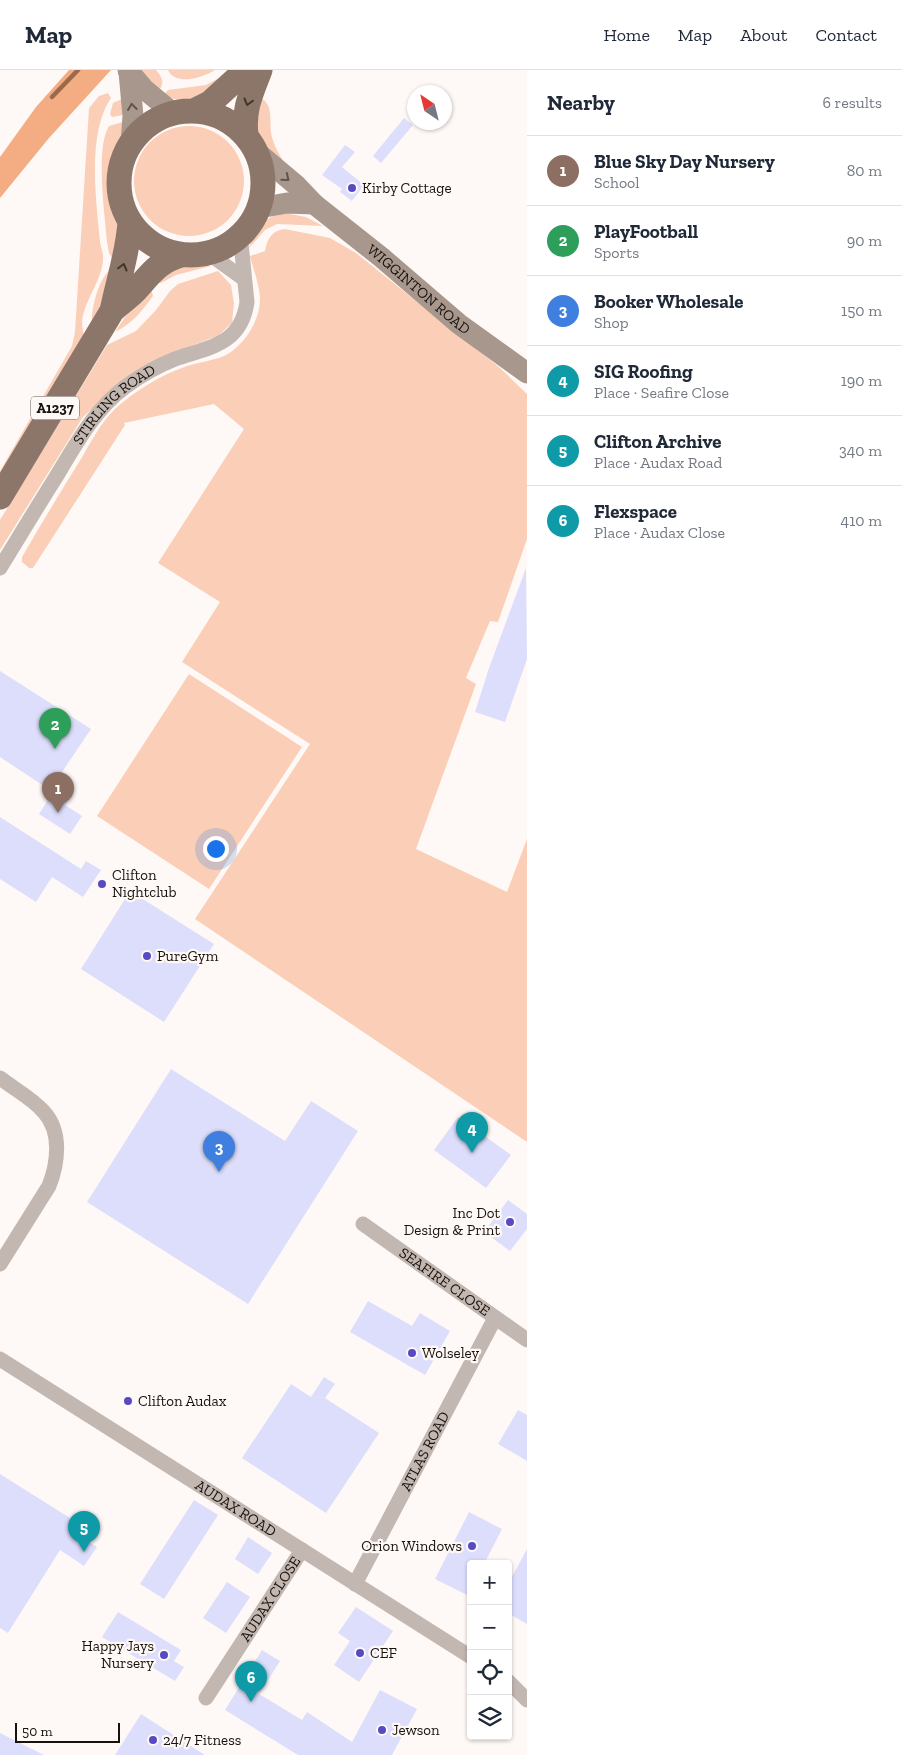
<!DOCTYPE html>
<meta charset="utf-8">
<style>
body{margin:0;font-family:"Zilla Slab",serif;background:#f6f6f7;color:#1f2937}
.controls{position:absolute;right:15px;bottom:15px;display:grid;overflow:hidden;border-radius:5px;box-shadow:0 1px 4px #0004}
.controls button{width:45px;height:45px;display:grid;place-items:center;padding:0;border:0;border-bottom:1px solid #e0e1e3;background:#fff;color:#1f2937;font:25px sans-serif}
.compass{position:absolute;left:407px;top:15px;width:45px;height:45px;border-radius:50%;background:#fff;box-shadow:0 1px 4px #0004;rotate:325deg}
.scale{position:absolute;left:15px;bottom:12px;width:105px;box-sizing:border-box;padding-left:5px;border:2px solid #19110c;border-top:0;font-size:14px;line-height:18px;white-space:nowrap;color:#19110c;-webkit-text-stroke:4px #fef9f6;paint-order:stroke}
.you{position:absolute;left:215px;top:778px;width:18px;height:18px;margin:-12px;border:4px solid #fff;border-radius:50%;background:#1a73e8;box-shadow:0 0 0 8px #1a73e833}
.badge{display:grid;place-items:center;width:32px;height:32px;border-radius:50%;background:#1a73e8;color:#fff;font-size:16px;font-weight:700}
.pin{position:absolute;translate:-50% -41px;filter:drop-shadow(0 1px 2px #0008)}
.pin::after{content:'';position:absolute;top:26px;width:18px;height:15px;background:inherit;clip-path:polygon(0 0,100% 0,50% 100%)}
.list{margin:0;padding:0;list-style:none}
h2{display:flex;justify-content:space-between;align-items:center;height:65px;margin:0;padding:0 20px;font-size:21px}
h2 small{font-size:16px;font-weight:400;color:#747a83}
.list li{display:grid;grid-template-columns:32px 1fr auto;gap:15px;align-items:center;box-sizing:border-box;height:70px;padding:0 20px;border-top:1px solid #e0e1e3}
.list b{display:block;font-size:19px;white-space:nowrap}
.list p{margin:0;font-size:16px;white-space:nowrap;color:#747a83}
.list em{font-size:16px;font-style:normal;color:#747a83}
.icon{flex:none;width:28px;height:28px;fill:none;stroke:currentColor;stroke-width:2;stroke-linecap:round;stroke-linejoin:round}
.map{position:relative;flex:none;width:527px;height:1685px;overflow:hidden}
header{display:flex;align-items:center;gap:30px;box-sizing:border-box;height:70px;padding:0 25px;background:#fff;border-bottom:1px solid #e0e1e3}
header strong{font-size:24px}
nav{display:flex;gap:28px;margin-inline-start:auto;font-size:18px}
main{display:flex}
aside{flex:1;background:#fff}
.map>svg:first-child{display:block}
.green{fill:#fbcfb7}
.forest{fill:#f4ad83}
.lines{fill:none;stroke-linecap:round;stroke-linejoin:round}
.stream{stroke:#9c694b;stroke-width:4.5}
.building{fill:#dddefc}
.minor{stroke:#c3b7b1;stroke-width:15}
.secondary{stroke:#a8978d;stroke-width:21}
.trunk{stroke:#8c7669;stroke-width:25}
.oneway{stroke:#41342d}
.oneway2{stroke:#60544c}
.poi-dot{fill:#584ac2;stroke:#fef9f6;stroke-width:2}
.labels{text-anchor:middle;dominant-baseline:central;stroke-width:4.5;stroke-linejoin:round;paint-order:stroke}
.shield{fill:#fef9f6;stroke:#5e5752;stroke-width:1}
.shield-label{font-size:14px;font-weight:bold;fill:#19110c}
.poi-label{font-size:15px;fill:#19110c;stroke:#fef9f6;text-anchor:start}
.street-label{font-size:15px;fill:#19110c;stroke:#fef9f6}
</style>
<header>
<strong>Map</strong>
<nav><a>Home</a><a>Map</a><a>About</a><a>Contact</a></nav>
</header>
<main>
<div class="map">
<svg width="527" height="1685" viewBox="0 0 527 1685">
<rect width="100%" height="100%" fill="#fef9f6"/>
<path class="green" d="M 142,0 L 156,0 C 163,8 165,13 158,22 Z
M 168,0 L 215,0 C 204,7 176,17 168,0 Z
M 219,8 C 200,26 191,40 164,24 L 168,20 L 206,15 Z
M 108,23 L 111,28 C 87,63 96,131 100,171 C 100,176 103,181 103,186 C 104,209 84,229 82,252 C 82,258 84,265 85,271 L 0,407 L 0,401 L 72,276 L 75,262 L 89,38 L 99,26 Z
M 257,26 C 276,33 268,52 272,67 C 274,76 279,84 284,92 L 263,79 L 257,65 Z
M 122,29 L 123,45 L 112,47 L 110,44 L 113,33 Z
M 126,51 L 113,96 L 111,117 L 120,149 L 113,190 L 109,183 L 107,172 C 105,145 95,79 109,56 Z
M134 111a55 55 0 1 1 110 0a55 55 0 1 1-110 0Z
M 285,143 L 306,147 L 323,156 L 277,154 L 265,160 L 249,178 C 254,158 264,146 285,143 Z
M 285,159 L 330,168 L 356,183 L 499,297 L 527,324 L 527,469 L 498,552 L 490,551 L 466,608 L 476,614 L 416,779 L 507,822 L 527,769 L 527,1072 L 195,849 L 310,674 L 182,592 L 220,532 L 158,493 L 244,359 L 214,334 L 124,353 L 125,355 L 33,498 L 29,498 L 22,492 L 22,487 C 41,454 61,421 81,389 C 91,372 101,352 115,339 C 136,320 161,305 187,296 C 199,292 212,291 224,286 C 244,276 261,250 260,227 C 259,213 253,199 250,186 L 265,181 C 267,169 272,160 285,159 Z
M 192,190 L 211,196 L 176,205 L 161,213 L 155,213 L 156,204 Z
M 110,200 L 101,237 L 92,252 C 91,239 99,208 110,200 Z
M 218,201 L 231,215 L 234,233 L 232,253 L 219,265 L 164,287 L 94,337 L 83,347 L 0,480 L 0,450 L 107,275 L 136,261 L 156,240 L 170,221 L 178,214 Z
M 146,215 L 151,219 L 153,226 C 142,241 132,254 115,262 Z
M 189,604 L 302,677 L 209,819 L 97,746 Z"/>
<path class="forest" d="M 69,0 L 111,0 L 49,68 L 0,128 L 0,87 L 36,37 Z"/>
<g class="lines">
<path class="stream" d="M 52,27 L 78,0"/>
</g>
<path class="building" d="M 404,48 L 413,55 L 381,93 L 373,86 Z
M 345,75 L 355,82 L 342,97 L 364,115 L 352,131 L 340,122 L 342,119 L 322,105 Z
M 526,498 L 527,589 L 505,652 L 475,642 L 489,598 Z
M 0,601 L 91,659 L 56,711 L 73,722 L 65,735 L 82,746 L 70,764 L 39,744 L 53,722 L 0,687 Z
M 0,747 L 81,799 L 86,791 L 101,800 L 83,827 L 52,807 L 36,832 L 0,809 Z
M 130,821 L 214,874 L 164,952 L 81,899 Z
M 171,999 L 285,1071 L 311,1031 L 358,1061 L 248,1234 L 87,1132 Z
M 458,1047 L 511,1085 L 486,1118 L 434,1080 Z
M 508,1130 L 527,1144 L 527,1159 L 510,1181 L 484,1162 Z
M 368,1231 L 412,1256 L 420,1243 L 450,1261 L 425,1305 L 350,1262 Z
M 324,1307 L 335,1314 L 325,1328 L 379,1363 L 326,1443 L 242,1388 L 291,1314 L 311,1327 Z
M 518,1340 L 527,1345 L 527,1391 L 498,1374 Z
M 0,1404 L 78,1453 L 72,1461 L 97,1477 L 84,1496 L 60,1480 L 8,1563 L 0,1558 Z
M 194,1430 L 218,1445 L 164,1529 L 140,1514 Z
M 469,1442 L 502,1459 L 484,1494 L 471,1494 L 471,1519 L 467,1525 L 435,1509 Z
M 248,1467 L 272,1483 L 258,1504 L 235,1489 Z
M 527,1479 L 527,1554 L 508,1543 L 508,1514 Z
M 227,1512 L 250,1527 L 226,1563 L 203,1548 Z
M 356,1537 L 393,1561 L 359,1612 L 334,1595 L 350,1571 L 338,1563 Z
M 118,1542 L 181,1580 L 174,1591 L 184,1597 L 175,1611 L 102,1567 Z
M 262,1580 L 280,1591 L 259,1624 L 302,1650 L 307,1642 L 352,1672 L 380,1620 L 417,1639 L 392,1685 L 298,1685 L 225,1640 Z
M 141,1644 L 172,1664 L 205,1685 L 115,1685 Z
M 0,1663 L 44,1685 L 0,1685 Z"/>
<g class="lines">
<g class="minor">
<path d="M 208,183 L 244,209"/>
<path id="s1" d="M 0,498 C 19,467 37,437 56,407 C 76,374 94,340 125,317 C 140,306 157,296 175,289 C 209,277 241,275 247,232 L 241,173 L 242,164"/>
<path d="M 0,1008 C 14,1019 32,1028 44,1042 C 62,1062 58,1093 49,1116 L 0,1194"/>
<path id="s2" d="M 363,1154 L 527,1270"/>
<path id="s3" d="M 0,1289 L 471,1587"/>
<path id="s4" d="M 355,1514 L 495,1248"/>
<path d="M 508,1611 L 527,1630"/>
<path id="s5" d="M 206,1628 L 302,1480"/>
</g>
<g class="secondary">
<path d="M 128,0 L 144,19 L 173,43"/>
<path d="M 129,2 L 133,46 L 131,73"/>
<path id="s6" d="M 258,83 L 296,115 L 314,134 L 381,187 L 459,254 L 527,303"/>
<path d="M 259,138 L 287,133 L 314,134"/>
</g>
<path class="trunk" d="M 196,40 L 210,33 L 246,0
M119 113a72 72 0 1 1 144 0a72 72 0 1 1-144 0Z
M 246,65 C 243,39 251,24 260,0
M 112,241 C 119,234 127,229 134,222 C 150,205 157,192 181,185
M 0,427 L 112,241 C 118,211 128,183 130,152"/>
</g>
<defs><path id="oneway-chevron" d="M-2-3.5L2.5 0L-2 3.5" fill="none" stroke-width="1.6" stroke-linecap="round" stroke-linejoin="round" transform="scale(1.25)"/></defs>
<g class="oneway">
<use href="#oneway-chevron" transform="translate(248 32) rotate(105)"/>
<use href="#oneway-chevron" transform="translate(123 197) rotate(-75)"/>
</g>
<g class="oneway2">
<use href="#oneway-chevron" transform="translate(132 37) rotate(-97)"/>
<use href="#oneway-chevron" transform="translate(286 108) rotate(39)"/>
</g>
<g class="poi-dot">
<circle cx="352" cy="118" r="5"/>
<circle cx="102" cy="814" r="5"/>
<circle cx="147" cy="886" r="5"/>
<circle cx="510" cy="1152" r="5"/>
<circle cx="412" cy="1283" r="5"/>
<circle cx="128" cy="1331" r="5"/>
<circle cx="472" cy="1476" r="5"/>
<circle cx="360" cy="1583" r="5"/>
<circle cx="164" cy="1585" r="5"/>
<circle cx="382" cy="1660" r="5"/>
<circle cx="153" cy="1670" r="5"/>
</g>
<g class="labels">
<rect class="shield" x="31" y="326.5" width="48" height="23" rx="4"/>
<g class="shield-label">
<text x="55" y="338">A1237</text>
</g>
<g class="poi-label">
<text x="362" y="118">Kirby Cottage</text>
<text x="112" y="805">Clifton<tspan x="112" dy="17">Nightclub</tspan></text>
<text x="157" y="886">PureGym</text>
<text x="500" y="1143" text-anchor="end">Inc Dot<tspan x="500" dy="17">Design &amp; Print</tspan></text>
<text x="422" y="1283">Wolseley</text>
<text x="138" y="1331">Clifton Audax</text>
<text x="462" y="1476" text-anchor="end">Orion Windows</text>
<text x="154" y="1576" text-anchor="end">Happy Jays<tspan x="154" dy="17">Nursery</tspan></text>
<text x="370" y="1583">CEF</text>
<text x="392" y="1660">Jewson</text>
<text x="163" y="1670">24/7 Fitness</text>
</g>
<g class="street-label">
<text stroke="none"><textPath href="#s6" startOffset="211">WIGGINTON ROAD</textPath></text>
<text stroke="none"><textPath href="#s1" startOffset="201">STIRLING ROAD</textPath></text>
<text stroke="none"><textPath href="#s2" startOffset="100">SEAFIRE CLOSE</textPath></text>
<text stroke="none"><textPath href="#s4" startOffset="150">ATLAS ROAD</textPath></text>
<text stroke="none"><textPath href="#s3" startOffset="279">AUDAX ROAD</textPath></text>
<text stroke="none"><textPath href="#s5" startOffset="118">AUDAX CLOSE</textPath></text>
</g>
</g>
</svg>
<div class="controls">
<button>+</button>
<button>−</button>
<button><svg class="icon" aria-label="locate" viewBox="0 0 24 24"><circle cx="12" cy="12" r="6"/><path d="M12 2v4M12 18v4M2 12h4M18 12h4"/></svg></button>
<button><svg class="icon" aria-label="layers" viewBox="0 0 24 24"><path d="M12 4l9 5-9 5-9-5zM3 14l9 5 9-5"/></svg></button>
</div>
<svg class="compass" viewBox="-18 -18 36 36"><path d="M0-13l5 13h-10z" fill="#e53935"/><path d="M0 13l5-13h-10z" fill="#747a83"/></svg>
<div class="scale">50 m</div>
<div class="you"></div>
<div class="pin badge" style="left:58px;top:743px;background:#8d6e63">1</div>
<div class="pin badge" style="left:55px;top:679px;background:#2e9e5b">2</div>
<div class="pin badge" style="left:219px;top:1102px;background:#3f7fe0">3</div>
<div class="pin badge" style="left:472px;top:1083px;background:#0f9aa8">4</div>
<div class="pin badge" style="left:84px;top:1482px;background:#0f9aa8">5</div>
<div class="pin badge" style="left:251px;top:1632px;background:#0f9aa8">6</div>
</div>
<aside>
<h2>Nearby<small>6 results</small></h2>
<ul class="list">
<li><span class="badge" style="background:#8d6e63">1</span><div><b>Blue Sky Day Nursery</b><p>School</p></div><em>80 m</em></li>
<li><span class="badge" style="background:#2e9e5b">2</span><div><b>PlayFootball</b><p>Sports</p></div><em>90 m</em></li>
<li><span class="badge" style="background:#3f7fe0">3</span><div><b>Booker Wholesale</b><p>Shop</p></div><em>150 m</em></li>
<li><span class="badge" style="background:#0f9aa8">4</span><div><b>SIG Roofing</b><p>Place · Seafire Close</p></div><em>190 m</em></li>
<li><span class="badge" style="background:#0f9aa8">5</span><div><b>Clifton Archive</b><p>Place · Audax Road</p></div><em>340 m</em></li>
<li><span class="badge" style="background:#0f9aa8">6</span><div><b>Flexspace</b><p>Place · Audax Close</p></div><em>410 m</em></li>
</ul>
</aside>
</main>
